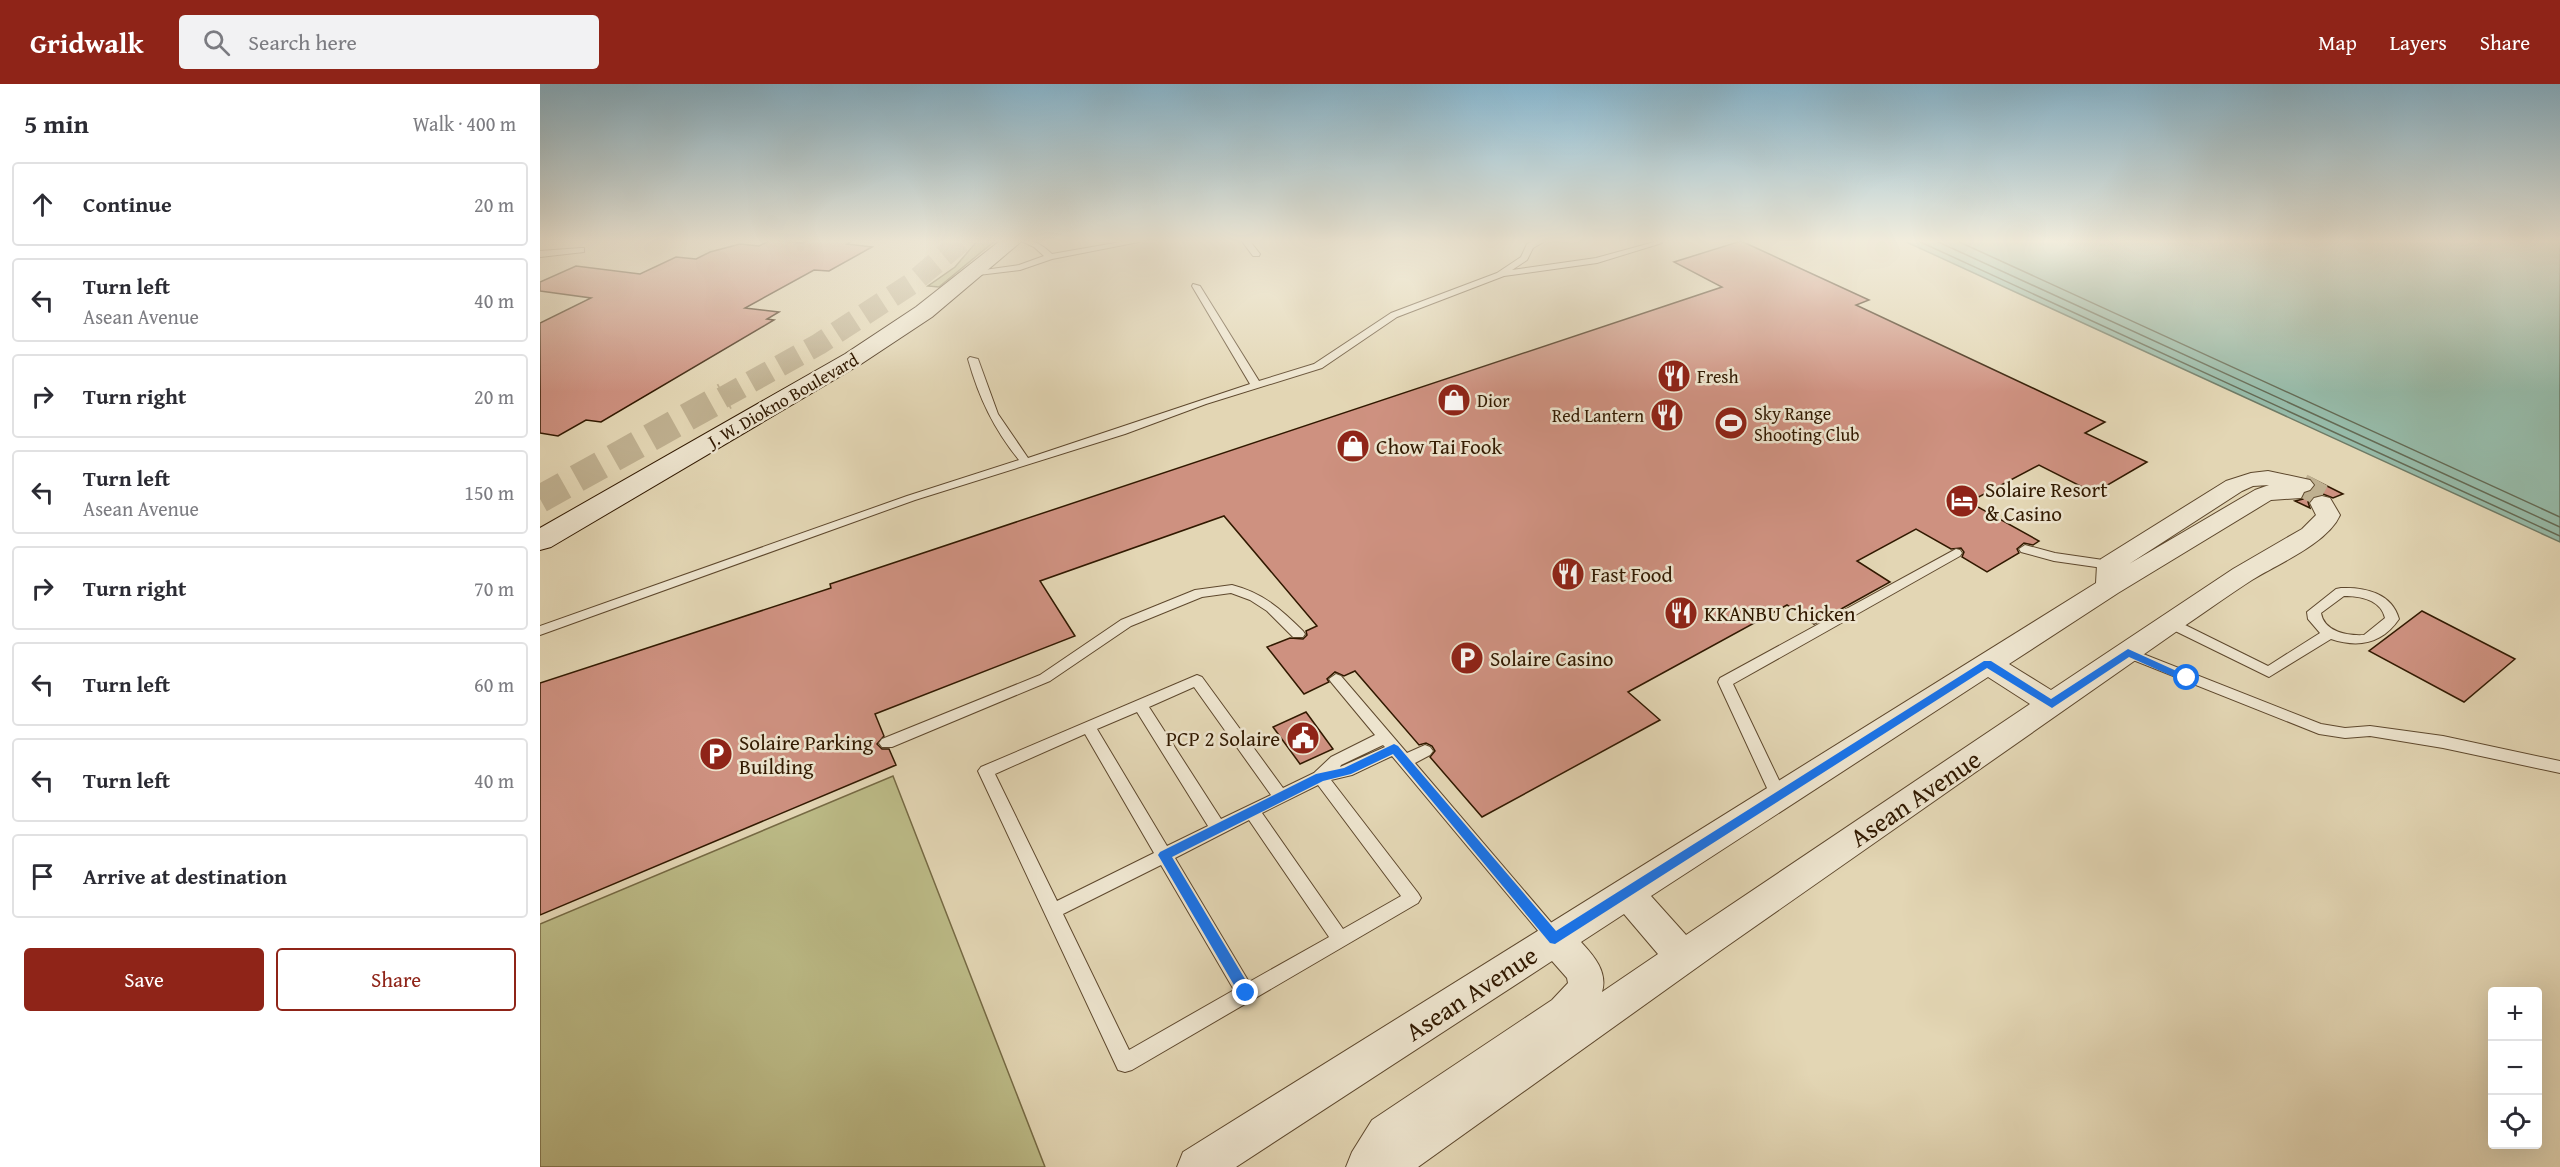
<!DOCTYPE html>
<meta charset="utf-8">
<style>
body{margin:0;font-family:"Gentium Book Plus",serif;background:#f2f2f3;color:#2b2b33}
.controls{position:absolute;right:18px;bottom:18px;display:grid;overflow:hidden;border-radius:6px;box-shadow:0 6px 24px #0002}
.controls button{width:54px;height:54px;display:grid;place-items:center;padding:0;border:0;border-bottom:2px solid #e1e1e2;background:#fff;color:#2b2b33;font:30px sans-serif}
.stop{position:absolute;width:18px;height:18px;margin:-14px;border:4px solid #1a73e8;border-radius:50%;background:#fff}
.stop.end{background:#1a73e8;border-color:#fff;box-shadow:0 2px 6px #0008}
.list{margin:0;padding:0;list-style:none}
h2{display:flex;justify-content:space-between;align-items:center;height:78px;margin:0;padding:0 24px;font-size:26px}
h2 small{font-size:20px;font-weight:400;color:#7c7c81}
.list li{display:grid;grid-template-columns:39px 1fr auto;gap:18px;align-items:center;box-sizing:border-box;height:84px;margin:0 12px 12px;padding:0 12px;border:2px solid #e1e1e2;border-radius:6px}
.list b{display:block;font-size:22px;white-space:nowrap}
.list p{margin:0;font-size:20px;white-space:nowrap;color:#7c7c81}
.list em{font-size:20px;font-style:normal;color:#7c7c81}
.actions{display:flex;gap:12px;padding:18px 24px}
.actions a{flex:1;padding:14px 0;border:2px solid #8f2418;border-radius:6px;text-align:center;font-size:21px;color:#8f2418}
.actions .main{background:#8f2418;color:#fff}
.icon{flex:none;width:33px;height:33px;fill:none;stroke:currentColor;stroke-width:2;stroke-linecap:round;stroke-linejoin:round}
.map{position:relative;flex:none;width:2020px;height:1083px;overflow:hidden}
header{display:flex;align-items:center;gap:36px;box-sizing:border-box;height:84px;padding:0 30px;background:#8f2418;color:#fff}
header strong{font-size:28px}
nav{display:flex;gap:33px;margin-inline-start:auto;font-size:21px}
.search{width:420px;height:54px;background:#f2f2f3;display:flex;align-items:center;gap:15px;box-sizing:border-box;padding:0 21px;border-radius:6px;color:#7c7c81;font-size:22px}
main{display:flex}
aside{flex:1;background:#fff}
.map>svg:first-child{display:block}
.green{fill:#bcbb87;stroke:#766a44;stroke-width:1.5}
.water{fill:#96baa8;stroke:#6e7a65;stroke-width:1.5}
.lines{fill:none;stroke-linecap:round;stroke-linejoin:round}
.shore{stroke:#646a54;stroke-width:1.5}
.building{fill:#ce9180;stroke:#311900;stroke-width:1.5}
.street-tunnel{stroke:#bfb090;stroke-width:23;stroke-dasharray:23 12;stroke-linecap:butt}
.secondary-tunnel-far1{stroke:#bfb090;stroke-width:22;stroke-dasharray:22 11;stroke-linecap:butt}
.secondary-tunnel{stroke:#bfb090;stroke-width:28;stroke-dasharray:28 14;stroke-linecap:butt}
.lane-casing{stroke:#5e482d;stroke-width:2}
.street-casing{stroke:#5e482d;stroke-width:2}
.secondary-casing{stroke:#311900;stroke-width:2}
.lane{fill:#ede4ce;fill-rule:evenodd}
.street{fill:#ede4ce;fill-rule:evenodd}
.secondary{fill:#ede4ce;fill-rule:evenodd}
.route{fill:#1a73e8}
.labels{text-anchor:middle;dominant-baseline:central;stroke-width:5;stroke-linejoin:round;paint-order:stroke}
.far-poi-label{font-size:18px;fill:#311900;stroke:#ede4ce;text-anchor:start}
.far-street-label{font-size:18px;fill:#311900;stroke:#ede4ce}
.poi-label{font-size:21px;fill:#311900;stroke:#ede4ce;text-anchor:start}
.near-street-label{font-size:26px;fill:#311900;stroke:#ede4ce}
</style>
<header>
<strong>Gridwalk</strong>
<div class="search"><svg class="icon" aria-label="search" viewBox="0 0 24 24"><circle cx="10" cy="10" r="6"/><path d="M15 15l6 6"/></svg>Search here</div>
<nav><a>Map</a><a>Layers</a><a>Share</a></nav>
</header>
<main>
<aside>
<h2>5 min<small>Walk · 400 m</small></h2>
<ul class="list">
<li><svg class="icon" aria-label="ahead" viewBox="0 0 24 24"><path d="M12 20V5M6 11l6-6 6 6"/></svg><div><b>Continue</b></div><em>20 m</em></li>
<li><svg class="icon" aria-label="left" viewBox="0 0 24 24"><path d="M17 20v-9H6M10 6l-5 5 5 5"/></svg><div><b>Turn left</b><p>Asean Avenue</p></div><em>40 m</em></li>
<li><svg class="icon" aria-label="right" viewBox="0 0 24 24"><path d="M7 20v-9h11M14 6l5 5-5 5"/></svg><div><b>Turn right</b></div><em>20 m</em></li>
<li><svg class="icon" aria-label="left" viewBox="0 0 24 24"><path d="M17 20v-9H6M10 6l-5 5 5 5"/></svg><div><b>Turn left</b><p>Asean Avenue</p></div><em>150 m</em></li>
<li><svg class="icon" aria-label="right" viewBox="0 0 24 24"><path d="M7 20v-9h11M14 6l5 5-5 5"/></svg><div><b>Turn right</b></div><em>70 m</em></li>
<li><svg class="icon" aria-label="left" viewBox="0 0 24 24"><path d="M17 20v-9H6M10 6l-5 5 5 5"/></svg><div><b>Turn left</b></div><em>60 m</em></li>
<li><svg class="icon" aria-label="left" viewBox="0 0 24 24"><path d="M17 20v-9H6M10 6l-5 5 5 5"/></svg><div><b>Turn left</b></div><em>40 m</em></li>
<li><svg class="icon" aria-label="arrive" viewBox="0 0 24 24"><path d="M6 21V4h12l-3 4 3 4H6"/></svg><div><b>Arrive at destination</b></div></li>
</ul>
<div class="actions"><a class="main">Save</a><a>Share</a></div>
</aside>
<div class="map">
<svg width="2020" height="1083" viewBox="0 0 2020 1083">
<rect width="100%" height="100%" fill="#e3d6b4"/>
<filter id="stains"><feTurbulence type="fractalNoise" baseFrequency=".00333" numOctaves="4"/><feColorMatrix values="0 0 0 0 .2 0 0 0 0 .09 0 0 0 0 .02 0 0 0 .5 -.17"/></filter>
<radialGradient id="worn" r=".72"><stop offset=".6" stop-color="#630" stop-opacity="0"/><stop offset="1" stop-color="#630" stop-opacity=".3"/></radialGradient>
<path class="green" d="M 438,156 L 456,156 L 399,203 L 388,202 L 415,183 Z
M 353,692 L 505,1083 L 0,1083 L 0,840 Z"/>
<path class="water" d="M 1362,156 L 2020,156 L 2020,458 Z"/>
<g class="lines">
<path class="shore" d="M 1376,156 L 2020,452
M 1394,156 L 2020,443
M 1415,156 L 2020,433"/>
</g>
<path class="building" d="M 231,156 L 262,159 L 268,156 L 314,156 L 307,160 L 332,163 L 289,187 L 274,186 L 205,224 L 239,228 L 227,235 L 234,236 L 61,338 L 46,336 L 18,352 L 0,349 L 0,239 L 51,214 L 0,207 L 0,198 L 36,182 L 100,190 L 136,173 L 156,175 L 170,168 L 200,160 L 219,162 Z
M 1201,157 L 1329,216 L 1316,221 L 1565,338 L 1545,349 L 1607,378 L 1554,409 L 1499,381 L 1429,418 L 1499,457 L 1493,461 L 1484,459 L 1477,465 L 1479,469 L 1447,488 L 1422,473 L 1424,468 L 1421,464 L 1411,465 L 1376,445 L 1317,477 L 1350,498 L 1274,540 L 1247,521 L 1088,608 L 1120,636 L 942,733 L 890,673 L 895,667 L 892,662 L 886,659 L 879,661 L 815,587 L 804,592 L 795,588 L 787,595 L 789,598 L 764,610 L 727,563 L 750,554 L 763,555 L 767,551 L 766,547 L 777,542 L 684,432 L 500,497 L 535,552 L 335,630 L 344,652 L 337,660 L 342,665 L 349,665 L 356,681 L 0,831 L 0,599 L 291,504 L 290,500 L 1182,203 L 1134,178 Z
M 1771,394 L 1803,410 L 1793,414 L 1783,410 L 1773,412 L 1768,418 L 1770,424 L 1755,417 L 1763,415 L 1766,410 L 1776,402 Z
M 1882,527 L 1975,575 L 1924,618 L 1829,567 Z
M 766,628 L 793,665 L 760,680 L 733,643 Z"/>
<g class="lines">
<path class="street-tunnel" d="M 1762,401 L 1790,416"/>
<path class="secondary-tunnel-far1" d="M 182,314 L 279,260 L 371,200 L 423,156"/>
<path class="secondary-tunnel" d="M 0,415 L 185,312"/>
<defs>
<path id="lane" d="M 479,156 C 494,156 501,160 512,170 L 592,156 L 609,156 L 512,175 L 480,186 L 430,192 L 430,188 L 479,181 L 504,172 L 494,163 Z
M 701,156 L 709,156 L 720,170 L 719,172 L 713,172 Z
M 996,156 L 1007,156 L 993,164 L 987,176 L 972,186 L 1056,174 L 1118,157 L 1122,159 L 1057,179 L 964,192 L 857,233 L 782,284 L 666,320 L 585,350 L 375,416 L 0,551 L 0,542 L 367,412 L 479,376 C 454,345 439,314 428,275 L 430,273 L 438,275 L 458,330 L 488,374 L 710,300 L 652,202 L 653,200 L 660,202 L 719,297 L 774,280 L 851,229 L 957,189 L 981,173 L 987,160 Z
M 41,164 L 44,164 L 44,168 L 0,173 L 0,167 Z
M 1485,461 L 1515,469 L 1570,477 L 1576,481 L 1570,485 L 1514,477 L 1481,468 L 1479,465 Z
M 1416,465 L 1420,466 L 1422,469 L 1420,472 L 1193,600 L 1247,713 L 1245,717 L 1239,719 L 1233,717 L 1178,598 L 1180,594 Z
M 692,501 C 723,509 741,525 763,547 L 765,550 L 763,553 L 753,553 L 727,527 L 710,516 L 691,509 L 662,513 L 591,542 L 510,597 L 352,663 L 342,663 L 339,659 L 342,655 L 500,591 L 581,536 L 655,506 Z
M 1801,504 C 1825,503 1852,509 1859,535 C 1842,560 1818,564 1791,555 L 1729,593 L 1625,542 L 1623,539 L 1630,535 L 1635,536 L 1728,582 L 1780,549 L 1768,535 L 1767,528 L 1796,505 ZM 1804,512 C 1821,512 1841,516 1845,534 L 1824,551 C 1808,552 1784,548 1781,529 Z
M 1588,564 L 1781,640 L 1805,644 L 1830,642 L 1903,652 L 2020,677 L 2020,689 L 1903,664 L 1830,652 L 1805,654 L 1779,650 L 1583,572 L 1581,569 L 1583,566 Z
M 796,590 L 801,592 L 867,669 L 885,661 L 890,663 L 893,667 L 890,671 L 875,679 L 1021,850 L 1024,855 L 1021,860 L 1015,863 L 1009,860 L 852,672 L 812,691 L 791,696 L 878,809 L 881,814 L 878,819 L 592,986 L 585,988 L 578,986 L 438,687 L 441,683 L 657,591 L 662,593 L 743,704 L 774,689 L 791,673 L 835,651 L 791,598 L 789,595 ZM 654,603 L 731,711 L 681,735 L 609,623 ZM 597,628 L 668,742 L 627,762 L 557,645 ZM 545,650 L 614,769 L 517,817 L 455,690 ZM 843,661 L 845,663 L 800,683 L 801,681 ZM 778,701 L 861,812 L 803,845 L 722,729 ZM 709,736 L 789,853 L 709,898 L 635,774 ZM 621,781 L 694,906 L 589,966 L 523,830 Z"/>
<path id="street" d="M 1728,387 L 1770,396 L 1774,401 L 1770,406 L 1764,408 L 1761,414 L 1731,416 L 1578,509 L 1469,580 L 1511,606 L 1693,485 L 1762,445 L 1776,431 L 1770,419 L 1774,414 L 1782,412 L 1790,414 L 1800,431 C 1788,459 1738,480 1712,496 C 1687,512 1664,529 1640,545 L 1180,867 L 878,1083 L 806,1083 L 812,1068 L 832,1036 L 1012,916 L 1028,899 L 1027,894 L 1012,877 L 696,1083 L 637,1083 L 643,1068 L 1556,499 L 1557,481 L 1561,475 L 1686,397 L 1711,389 ZM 1729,401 L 1715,406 L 1589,480 L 1702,407 L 1713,402 ZM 1448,593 L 1490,620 L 1146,851 L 1111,812 ZM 1084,830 L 1118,870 L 1062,908 C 1068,888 1054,872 1041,858 Z"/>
<path id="secondary" d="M 461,156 L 483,156 L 392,233 L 321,280 L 11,463 L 0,466 L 0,444 L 305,270 L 376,223 Z"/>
</defs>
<use href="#lane" class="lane-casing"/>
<use href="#street" class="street-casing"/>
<use href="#secondary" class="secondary-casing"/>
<use href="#lane" class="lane"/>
<use href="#street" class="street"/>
<use href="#secondary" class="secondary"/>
</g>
<linearGradient id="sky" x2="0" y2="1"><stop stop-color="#87b6ce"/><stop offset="0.51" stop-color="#f2eddd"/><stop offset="1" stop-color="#f2eddd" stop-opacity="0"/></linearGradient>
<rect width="2020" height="308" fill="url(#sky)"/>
<path class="route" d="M 1588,565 L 1652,594 L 1647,598 L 1643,597 L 1589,573 L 1512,624 L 1447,584 L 1015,860 L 1010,859 L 853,670 L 811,690 L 783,697 L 632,773 L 711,905 L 713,909 L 711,913 L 701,913 L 618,771 L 620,768 L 776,690 L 804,684 L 854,660 L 858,662 L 1016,847 L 1444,577 L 1451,577 L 1511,615 Z"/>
<defs>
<symbol id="restaurant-disc" viewBox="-11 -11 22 22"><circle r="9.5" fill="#8f2418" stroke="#ede4ce"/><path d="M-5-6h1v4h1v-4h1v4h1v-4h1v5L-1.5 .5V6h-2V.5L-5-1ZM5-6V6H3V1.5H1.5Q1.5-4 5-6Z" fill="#fff"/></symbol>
<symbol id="shop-disc" viewBox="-11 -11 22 22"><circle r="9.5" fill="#8f2418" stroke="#ede4ce"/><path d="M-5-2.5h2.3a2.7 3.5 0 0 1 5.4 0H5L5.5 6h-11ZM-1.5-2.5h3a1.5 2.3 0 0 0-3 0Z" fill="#fff"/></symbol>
<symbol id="stadium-disc" viewBox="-11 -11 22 22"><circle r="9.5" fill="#8f2418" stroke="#ede4ce"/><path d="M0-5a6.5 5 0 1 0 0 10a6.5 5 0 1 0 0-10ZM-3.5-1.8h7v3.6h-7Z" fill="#fff"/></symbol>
<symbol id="hotel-disc" viewBox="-11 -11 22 22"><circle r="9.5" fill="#8f2418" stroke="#ede4ce"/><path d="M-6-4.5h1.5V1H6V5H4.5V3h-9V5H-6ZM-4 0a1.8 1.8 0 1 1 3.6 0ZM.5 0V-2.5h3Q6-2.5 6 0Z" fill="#fff"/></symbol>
<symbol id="parking-disc" viewBox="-11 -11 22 22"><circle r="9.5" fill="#8f2418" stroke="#ede4ce"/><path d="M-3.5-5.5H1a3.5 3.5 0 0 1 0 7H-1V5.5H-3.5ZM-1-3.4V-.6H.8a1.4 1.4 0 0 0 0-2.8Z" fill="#fff"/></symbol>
<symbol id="civic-disc" viewBox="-11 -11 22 22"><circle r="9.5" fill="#8f2418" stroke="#ede4ce"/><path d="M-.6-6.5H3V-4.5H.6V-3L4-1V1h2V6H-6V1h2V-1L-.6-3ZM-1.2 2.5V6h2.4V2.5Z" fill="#fff"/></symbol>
</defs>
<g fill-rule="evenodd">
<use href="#restaurant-disc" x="1115" y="273" width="38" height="38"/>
<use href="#shop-disc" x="895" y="297" width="38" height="38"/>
<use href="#restaurant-disc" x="1108" y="312" width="38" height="38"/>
<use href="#stadium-disc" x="1172" y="320" width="38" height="38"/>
<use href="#shop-disc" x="794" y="343" width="38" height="38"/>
<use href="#hotel-disc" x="1403" y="398" width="38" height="38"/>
<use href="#restaurant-disc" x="1009" y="471" width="38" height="38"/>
<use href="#restaurant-disc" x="1122" y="510" width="38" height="38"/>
<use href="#parking-disc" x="908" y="555" width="38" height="38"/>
<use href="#civic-disc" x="744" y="635" width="38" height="38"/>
<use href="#parking-disc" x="157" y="651" width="38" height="38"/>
</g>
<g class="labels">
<g class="far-poi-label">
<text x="1157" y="292">Fresh</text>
<text x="937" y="316">Dior</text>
<text x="1214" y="329">Sky Range<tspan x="1214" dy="21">Shooting Club</tspan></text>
<text x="1104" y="331" text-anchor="end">Red Lantern</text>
</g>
<g class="far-street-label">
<text transform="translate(243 316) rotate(-30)">J. W. Diokno Boulevard</text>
</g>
<g class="poi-label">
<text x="836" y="362">Chow Tai Fook</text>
<text x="1445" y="405">Solaire Resort<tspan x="1445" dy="24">&amp; Casino</tspan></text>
<text x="1051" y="490">Fast Food</text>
<text x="1164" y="529">KKANBU Chicken</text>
<text x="950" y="574">Solaire Casino</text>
<text x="740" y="654" text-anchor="end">PCP 2 Solaire</text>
<text x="199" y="658">Solaire Parking<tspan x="199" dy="24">Building</tspan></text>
</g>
<g class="near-street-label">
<text transform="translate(1375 714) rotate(-34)">Asean Avenue</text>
<text transform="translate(931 909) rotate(-33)">Asean Avenue</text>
</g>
</g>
<rect width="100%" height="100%" filter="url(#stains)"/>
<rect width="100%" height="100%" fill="url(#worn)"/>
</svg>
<div class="controls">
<button>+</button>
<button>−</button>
<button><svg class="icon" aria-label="locate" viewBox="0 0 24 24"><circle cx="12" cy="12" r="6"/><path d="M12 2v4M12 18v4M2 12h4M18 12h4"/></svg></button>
</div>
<div class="stop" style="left:1647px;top:594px"></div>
<div class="stop end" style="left:706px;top:909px"></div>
</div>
</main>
